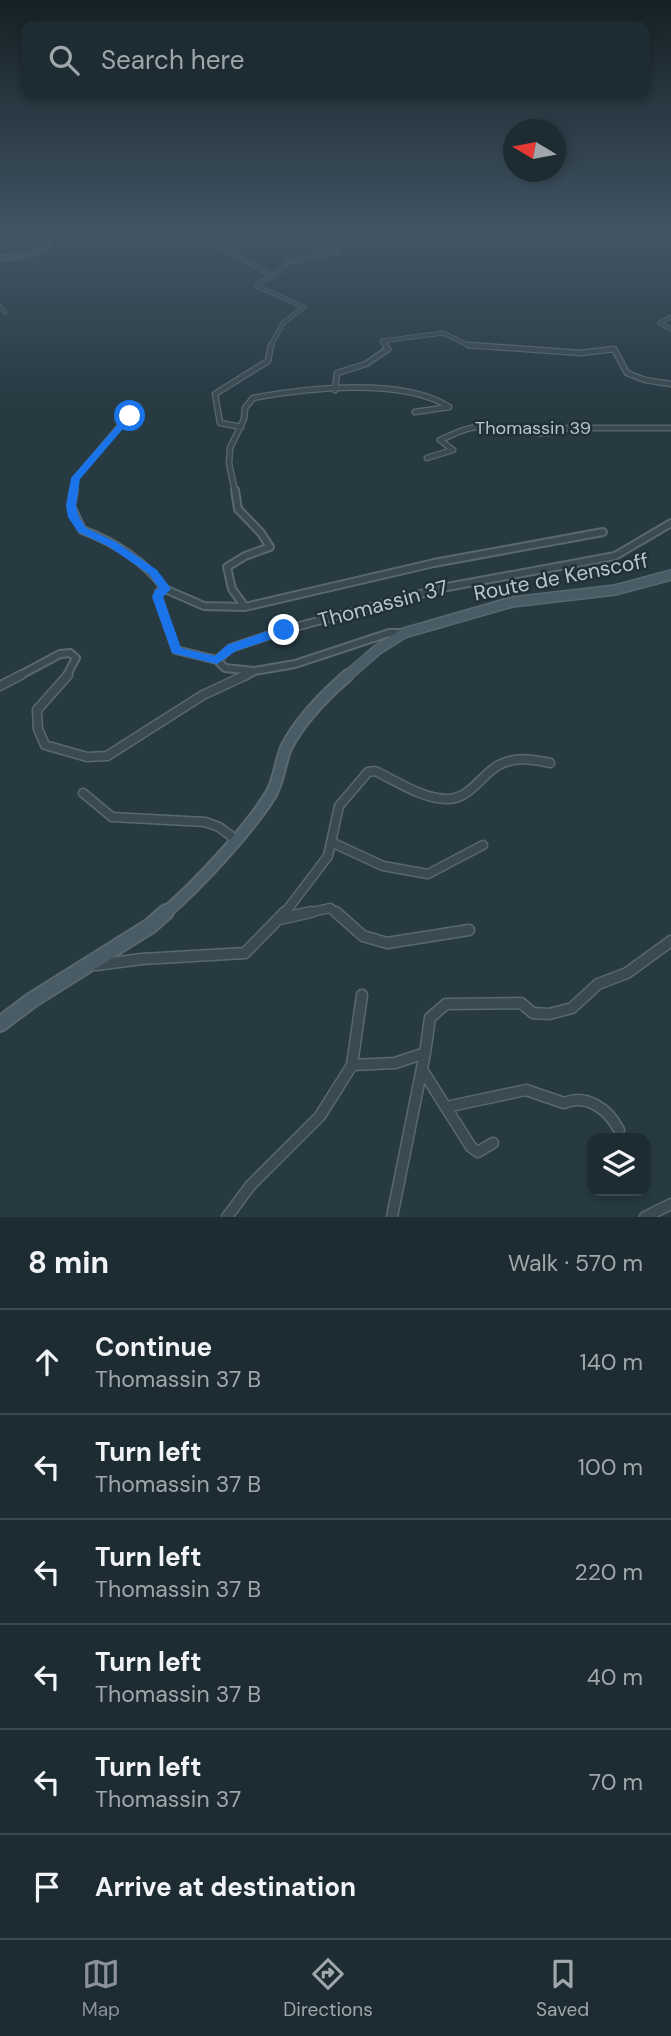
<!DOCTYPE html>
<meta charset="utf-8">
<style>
body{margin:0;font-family:"DM Sans",sans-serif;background:#2a383e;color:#f1f3f6}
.controls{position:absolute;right:21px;bottom:21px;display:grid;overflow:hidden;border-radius:14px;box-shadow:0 4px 10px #0003}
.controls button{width:63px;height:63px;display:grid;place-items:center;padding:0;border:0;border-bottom:2px solid #3b484d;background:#1d2c32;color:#f1f3f6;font:35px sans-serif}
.compass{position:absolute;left:503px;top:119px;width:63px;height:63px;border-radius:50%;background:#1d2c32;box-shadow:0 4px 10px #0003;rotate:280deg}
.stop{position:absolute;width:21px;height:21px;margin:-16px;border:5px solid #1a73e8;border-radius:50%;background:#fff}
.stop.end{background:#1a73e8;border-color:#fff;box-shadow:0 2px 7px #0008}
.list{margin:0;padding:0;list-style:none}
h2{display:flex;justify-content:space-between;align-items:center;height:91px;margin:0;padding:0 28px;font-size:30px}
h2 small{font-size:23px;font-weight:400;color:#a0a7ac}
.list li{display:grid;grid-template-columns:46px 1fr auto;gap:21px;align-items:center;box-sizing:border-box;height:105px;padding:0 28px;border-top:2px solid #3b484d}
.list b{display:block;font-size:26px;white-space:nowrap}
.list p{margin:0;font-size:23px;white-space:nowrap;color:#a0a7ac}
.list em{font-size:23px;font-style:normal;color:#a0a7ac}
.icon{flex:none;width:38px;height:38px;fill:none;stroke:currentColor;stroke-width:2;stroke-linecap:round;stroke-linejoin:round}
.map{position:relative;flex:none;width:671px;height:1217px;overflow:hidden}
.search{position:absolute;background:#1d2c32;box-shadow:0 4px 10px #0003;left:21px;right:21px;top:21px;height:77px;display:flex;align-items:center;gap:18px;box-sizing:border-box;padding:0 24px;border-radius:14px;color:#a0a7ac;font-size:26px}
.sheet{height:721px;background:#1d2c32}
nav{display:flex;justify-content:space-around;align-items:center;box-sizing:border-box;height:98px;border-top:2px solid #3b484d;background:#1d2c32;font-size:19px;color:#a0a7ac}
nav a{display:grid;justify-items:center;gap:4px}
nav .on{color:#8c9099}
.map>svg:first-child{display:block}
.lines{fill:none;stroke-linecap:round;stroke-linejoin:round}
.street-far4-casing{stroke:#59686f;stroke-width:5}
.street-far3-casing{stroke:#59686f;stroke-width:7}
.street-far2-casing{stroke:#59686f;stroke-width:10}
.street-far1-casing{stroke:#59686f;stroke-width:11}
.street-casing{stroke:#59686f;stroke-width:13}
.secondary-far3-casing{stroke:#59686f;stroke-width:7}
.secondary-far2-casing{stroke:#59686f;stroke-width:12}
.secondary-far1-casing{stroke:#59686f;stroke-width:14}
.secondary-casing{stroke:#59686f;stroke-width:18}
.street-far4{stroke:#3b4a52;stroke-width:3.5}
.street-far3{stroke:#3b4a52;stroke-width:4.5}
.street-far2{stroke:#3b4a52;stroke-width:6}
.street-far1{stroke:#3b4a52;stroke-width:8}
.street{stroke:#3b4a52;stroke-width:10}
.secondary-far3{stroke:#495b65;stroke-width:5}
.secondary-far2{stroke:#495b65;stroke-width:9}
.secondary-far1{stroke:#495b65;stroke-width:10}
.secondary{stroke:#495b65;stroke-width:14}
.route{fill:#1a73e8}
.labels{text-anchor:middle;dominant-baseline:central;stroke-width:5;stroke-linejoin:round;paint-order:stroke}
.far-street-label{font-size:18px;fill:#b8c5cc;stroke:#203037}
.street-label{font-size:21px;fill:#b8c5cc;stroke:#203037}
</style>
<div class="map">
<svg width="671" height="1217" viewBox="0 0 671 1217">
<rect width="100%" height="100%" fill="#273a42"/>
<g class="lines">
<defs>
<path id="street-far4" d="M 208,234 L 222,247 L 272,276
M 256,286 L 280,271 L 288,262 L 338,252 L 343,242 L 330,234
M 256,286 L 304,307 L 283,323 L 270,347
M 0,307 L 5,312
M 671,317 L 660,323 L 671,329
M 387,347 L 382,341 L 443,333 L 470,346 L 490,347"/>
<path id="street-far3" d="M 469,345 L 581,353 L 614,349 L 627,373 L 645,380 L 671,384
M 335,390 L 337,373 L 366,364 L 388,349 L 385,345
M 241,427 L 220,423 L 215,394 L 268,361 L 271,345
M 427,458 L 453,450 L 440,440 C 452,435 464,428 477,427 C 506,425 541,441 567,428 L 671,428
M 74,492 L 76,478 L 137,406
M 235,492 L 229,463 L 230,448 L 244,419 L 245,408 L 253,398 C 306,388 403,377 449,407 L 415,412"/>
<path id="street-far2" d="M 74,490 L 71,506 L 82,530 C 113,541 146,562 165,589 L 159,592 L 158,597 L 176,650 L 217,660 L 225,668 L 254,671 L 295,664 L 389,633 L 402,633
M 165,589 L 204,606 L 245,607 L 232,589 L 227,567 L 245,556 L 270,547 L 261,533 L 238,509 L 235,490
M 245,607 L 434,563 L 603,532
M 217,660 L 231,648 L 284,630 L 447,587 L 615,556 L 671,523
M 17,677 L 60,654 L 70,653 L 76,658 L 66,677
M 243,677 L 253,672"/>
<path id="street-far1" d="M 68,675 L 37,710 L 38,729 L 45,745 L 87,757 L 107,756 L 203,695 L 246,675
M 0,686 L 21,675
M 83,793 L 112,817 L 205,822 L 219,827 L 235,839
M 331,842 L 383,866 L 428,874 L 483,845
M 284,914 L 328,856 L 339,806 L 368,772 L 375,771 C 397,781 422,799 447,799 C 473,799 483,769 506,762 C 520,757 536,760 550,763
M 303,914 L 330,908 L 338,914"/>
<path id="street" d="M 336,912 L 363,936 L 387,943 L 469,930
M 280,919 L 311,912
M 96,965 L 142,959 L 245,953 L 285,912
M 352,1065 L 362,995
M 423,1071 L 471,1147 L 478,1152 L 493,1143
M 446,1107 L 526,1090 L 564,1103 C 587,1093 609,1110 619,1130
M 227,1217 L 250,1186 L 320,1116 L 352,1065 L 395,1063 L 425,1053 L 430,1018 L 446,1004 L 521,1003 L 533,1013 L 549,1014 L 572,1008 L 598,984 L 627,973 L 671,941
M 392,1217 L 425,1053
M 645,1217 L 671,1204"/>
<path id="secondary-far3" d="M 0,257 C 19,258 34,256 49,245 L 48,234"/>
<path id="secondary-far2" d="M 346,677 L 377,650 L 404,633 L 512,602 L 615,590 L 671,575"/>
<path id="secondary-far1" d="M 164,914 C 197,886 249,830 271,794 C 279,780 280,763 286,748 C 300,720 325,695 348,675"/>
<path id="secondary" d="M 0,1024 L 32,1000 L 150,926 L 166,912"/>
</defs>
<use href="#street-far4" class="street-far4-casing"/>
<use href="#street-far3" class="street-far3-casing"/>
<use href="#street-far2" class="street-far2-casing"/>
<use href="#street-far1" class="street-far1-casing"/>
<use href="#street" class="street-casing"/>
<use href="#secondary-far3" class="secondary-far3-casing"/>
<use href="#secondary-far2" class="secondary-far2-casing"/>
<use href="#secondary-far1" class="secondary-far1-casing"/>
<use href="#secondary" class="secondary-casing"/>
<use href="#street-far4" class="street-far4"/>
<use href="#street-far3" class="street-far3"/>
<use href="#street-far2" class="street-far2"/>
<use href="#street-far1" class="street-far1"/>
<use href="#street" class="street"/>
<use href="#secondary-far3" class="secondary-far3"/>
<use href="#secondary-far2" class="secondary-far2"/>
<use href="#secondary-far1" class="secondary-far1"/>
<use href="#secondary" class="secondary"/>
</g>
<linearGradient id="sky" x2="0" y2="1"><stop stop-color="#152024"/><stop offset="0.58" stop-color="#415565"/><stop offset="1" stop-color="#415565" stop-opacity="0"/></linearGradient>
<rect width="671" height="404" fill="url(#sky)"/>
<path class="route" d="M 127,414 L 134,416 L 80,479 L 76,506 L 79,517 L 86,528 L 116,542 L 157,570 L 171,589 L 163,597 L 181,648 L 215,656 L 227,645 L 280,627 L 289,627 L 289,633 L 236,651 L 217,664 L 172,653 L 152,597 L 155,590 L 159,588 L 149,574 L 108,546 L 78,532 L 68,517 L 66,506 L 71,478 Z"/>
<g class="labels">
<g class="far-street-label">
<text x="533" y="428">Thomassin 39</text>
</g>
<g class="street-label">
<text transform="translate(561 577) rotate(-11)">Route de Kenscoff</text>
<text transform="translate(383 604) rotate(-15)">Thomassin 37</text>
</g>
</g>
</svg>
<div class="controls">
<button><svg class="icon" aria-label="layers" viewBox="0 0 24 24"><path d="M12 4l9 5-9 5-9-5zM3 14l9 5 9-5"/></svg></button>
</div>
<svg class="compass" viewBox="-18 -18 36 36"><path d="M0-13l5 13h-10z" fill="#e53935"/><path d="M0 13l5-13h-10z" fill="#a0a7ac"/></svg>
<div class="stop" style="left:130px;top:416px"></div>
<div class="stop end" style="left:284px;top:630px"></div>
<div class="search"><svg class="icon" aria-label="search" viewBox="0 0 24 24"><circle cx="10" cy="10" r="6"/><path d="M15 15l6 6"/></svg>Search here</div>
</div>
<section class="sheet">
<h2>8 min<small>Walk · 570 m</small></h2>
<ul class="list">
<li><svg class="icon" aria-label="ahead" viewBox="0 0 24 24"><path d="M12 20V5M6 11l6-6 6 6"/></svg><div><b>Continue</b><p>Thomassin 37 B</p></div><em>140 m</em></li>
<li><svg class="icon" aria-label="left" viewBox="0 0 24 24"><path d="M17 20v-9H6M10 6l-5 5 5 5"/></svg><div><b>Turn left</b><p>Thomassin 37 B</p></div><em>100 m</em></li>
<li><svg class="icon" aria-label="left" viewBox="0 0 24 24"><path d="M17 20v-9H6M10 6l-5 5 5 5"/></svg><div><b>Turn left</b><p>Thomassin 37 B</p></div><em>220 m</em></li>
<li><svg class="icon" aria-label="left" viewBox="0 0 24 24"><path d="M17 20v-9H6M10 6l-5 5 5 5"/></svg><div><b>Turn left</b><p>Thomassin 37 B</p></div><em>40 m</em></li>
<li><svg class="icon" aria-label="left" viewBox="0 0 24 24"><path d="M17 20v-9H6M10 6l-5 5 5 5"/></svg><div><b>Turn left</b><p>Thomassin 37</p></div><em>70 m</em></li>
<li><svg class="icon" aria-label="arrive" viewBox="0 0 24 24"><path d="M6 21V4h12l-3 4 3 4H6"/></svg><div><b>Arrive at destination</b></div></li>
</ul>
</section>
<nav>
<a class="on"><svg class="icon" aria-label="map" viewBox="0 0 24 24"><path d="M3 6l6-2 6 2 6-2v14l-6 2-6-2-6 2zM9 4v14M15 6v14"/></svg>Map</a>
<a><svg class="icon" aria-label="directions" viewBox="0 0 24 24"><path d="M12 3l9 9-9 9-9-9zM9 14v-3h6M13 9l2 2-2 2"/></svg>Directions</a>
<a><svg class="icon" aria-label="saved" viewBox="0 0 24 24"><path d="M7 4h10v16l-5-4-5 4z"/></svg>Saved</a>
</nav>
